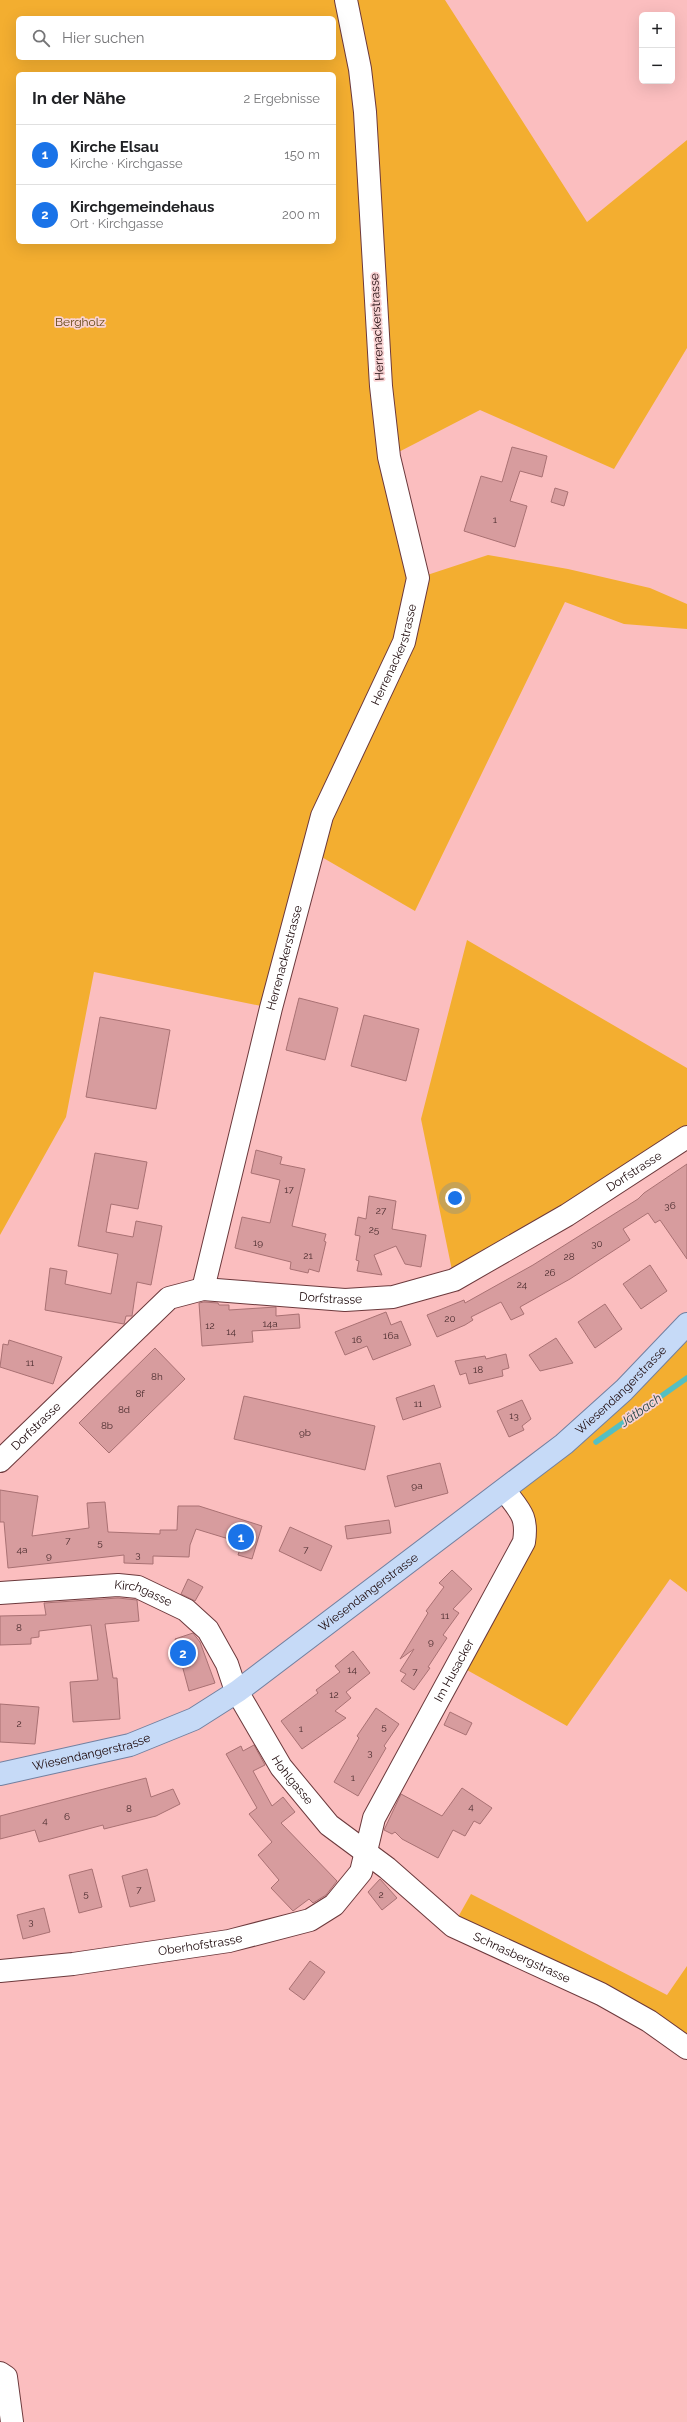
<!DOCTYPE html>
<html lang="de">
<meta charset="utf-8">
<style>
body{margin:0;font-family:Raleway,sans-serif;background:#f6f6f6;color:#202124}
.controls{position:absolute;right:12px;top:12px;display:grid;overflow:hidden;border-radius:6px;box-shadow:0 4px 16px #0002}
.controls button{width:36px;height:36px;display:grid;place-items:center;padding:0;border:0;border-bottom:1px solid #e0e0e0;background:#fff;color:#202124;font:20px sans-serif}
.you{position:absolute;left:455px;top:1198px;width:14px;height:14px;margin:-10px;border:3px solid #fff;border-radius:50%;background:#1a73e8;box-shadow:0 0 0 6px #1a73e833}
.badge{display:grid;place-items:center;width:26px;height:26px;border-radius:50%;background:#1a73e8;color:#fff;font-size:13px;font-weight:700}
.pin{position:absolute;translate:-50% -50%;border:2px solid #fff;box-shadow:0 1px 4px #0006}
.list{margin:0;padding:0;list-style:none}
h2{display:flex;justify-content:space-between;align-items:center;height:52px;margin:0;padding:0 16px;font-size:17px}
h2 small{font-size:13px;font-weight:400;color:#757577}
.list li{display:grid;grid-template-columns:26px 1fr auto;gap:12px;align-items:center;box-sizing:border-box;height:60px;padding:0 16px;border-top:1px solid #e0e0e0}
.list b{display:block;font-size:15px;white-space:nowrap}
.list p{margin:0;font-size:13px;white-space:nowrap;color:#757577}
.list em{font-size:13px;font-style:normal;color:#757577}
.icon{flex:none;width:22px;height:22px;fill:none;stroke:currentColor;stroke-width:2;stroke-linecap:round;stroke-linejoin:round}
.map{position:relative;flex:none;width:687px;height:2422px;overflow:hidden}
.search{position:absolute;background:#fff;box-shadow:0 4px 16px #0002;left:16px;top:16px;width:320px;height:44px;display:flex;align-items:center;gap:10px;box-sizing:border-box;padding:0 14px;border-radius:6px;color:#757577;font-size:15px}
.panel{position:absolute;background:#fff;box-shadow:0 4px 16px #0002;left:16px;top:72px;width:320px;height:172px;border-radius:6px}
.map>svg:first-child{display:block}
.green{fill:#f3ae30;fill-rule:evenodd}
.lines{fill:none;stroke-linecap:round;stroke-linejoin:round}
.stream{stroke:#54bfc2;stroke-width:5.5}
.building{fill:#d79c9e;stroke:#a97173}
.minor-casing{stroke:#6c393c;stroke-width:24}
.major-casing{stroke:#7280a0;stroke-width:24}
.minor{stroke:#fff;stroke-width:22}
.major{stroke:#c6daf7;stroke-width:22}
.labels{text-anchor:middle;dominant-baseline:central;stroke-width:3.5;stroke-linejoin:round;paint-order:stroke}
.number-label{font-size:10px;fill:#4b2d2f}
.park-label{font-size:12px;fill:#644713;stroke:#f8d2d3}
.street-label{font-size:12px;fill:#1c080a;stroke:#f8d2d3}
.water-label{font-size:13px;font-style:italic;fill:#28494a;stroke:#f8d2d3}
</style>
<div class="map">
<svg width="687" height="2422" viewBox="0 0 687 2422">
<rect width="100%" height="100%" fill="#fbbebf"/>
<path class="green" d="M 0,0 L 445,0 L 587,222 L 687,140 L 687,348 L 614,469 L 480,410 L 389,457 L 418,578 L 488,555 L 568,569 L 650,588 L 687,604 L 687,629 L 624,624 L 565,602 L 415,911 L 313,852 L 271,1008 L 94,972 L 66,1117 L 0,1235 ZM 18,18 L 334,18 L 334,58 L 18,58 ZM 18,74 L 334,74 L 334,242 L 18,242 Z
M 467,940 L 687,1068 L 687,1137 L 454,1280 L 421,1119 Z
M 687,1324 L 687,1592 L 670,1579 L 567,1726 L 458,1665 L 524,1542 L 505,1491 Z
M 471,1894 L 667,1995 L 687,1966 L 687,2048 L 453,1926 Z"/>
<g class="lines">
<path class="stream" d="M 596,1442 L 687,1378"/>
</g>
<path class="building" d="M 512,447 L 547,456 L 542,477 L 520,471 L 510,501 L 527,506 L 515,547 L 464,531 L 481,476 L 502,482 Z
M 555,488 L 568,492 L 564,506 L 551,502 Z
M 299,998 L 338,1008 L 325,1060 L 286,1050 Z
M 364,1015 L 419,1029 L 406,1081 L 351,1066 Z
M 100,1017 L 170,1030 L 156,1109 L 86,1097 Z
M 256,1150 L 282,1157 L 280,1164 L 305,1169 L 292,1226 L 326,1234 L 324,1241 L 326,1242 L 319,1272 L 309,1269 L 308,1273 L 290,1269 L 291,1262 L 235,1248 L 242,1217 L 270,1223 L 280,1180 L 251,1173 Z
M 95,1153 L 147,1162 L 138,1209 L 111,1204 L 106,1232 L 133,1237 L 136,1221 L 162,1226 L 151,1285 L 137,1282 L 132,1316 L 126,1316 L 124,1324 L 45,1310 L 50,1268 L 67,1271 L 65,1284 L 111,1294 L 118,1254 L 78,1246 Z
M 687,1164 L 687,1259 L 660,1220 L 655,1223 L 648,1213 L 623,1229 L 630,1240 L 570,1279 L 520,1307 L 524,1314 L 511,1320 L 501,1302 L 471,1317 L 473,1320 L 465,1325 L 437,1337 L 427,1315 L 464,1300 L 465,1303 L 533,1265 L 638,1199 L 644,1193 Z
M 369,1196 L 396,1201 L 392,1229 L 426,1235 L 421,1267 L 405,1264 L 396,1246 L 374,1255 L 382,1275 L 357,1271 L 359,1261 L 356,1260 L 360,1236 L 355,1235 L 358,1217 L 366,1219 Z
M 650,1265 L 667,1291 L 641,1309 L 623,1284 Z
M 204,1302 L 218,1303 L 219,1305 L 229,1305 L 229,1310 L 276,1307 L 276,1316 L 299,1314 L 300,1328 L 252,1331 L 253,1342 L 202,1346 L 199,1303 Z
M 605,1304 L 622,1329 L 595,1348 L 578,1322 Z
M 386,1312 L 391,1325 L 401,1321 L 411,1345 L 373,1360 L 367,1346 L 345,1355 L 335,1332 Z
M 556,1338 L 573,1363 L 540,1371 L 529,1355 Z
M 9,1340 L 62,1357 L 53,1384 L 0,1367 L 3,1344 L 8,1345 Z
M 155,1348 L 185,1379 L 109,1453 L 79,1423 Z
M 506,1354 L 509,1368 L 502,1370 L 503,1376 L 469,1384 L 466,1373 L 460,1375 L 455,1361 L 485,1356 L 486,1359 Z
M 434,1385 L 441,1407 L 403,1420 L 396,1398 Z
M 244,1396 L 375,1426 L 365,1470 L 234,1439 Z
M 522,1400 L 531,1419 L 522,1426 L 524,1430 L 509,1437 L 497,1411 Z
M 440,1463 L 448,1493 L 395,1507 L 387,1476 Z
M 0,1490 L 38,1496 L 32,1536 L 89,1528 L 87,1503 L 105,1502 L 108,1532 L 160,1534 L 160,1530 L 177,1530 L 178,1506 L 199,1506 L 262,1526 L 252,1559 L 238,1555 L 242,1543 L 196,1529 L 190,1545 L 189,1557 L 153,1556 L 153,1564 L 124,1563 L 124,1555 L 8,1568 L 4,1522 L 0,1522 Z
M 389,1520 L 391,1533 L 347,1539 L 345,1526 Z
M 290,1527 L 332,1546 L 321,1571 L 279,1551 Z
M 452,1570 L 472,1589 L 453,1609 L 459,1613 L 443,1635 L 447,1638 L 428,1667 L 430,1668 L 414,1690 L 401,1681 L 406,1674 L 400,1671 L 414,1649 L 400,1659 L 428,1613 L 426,1611 L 444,1587 L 439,1583 Z
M 188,1579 L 203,1587 L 195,1601 L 181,1594 Z
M 118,1598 L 137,1600 L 139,1621 L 105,1624 L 113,1678 L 117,1678 L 120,1719 L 73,1722 L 70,1682 L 98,1680 L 91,1625 L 39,1631 L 39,1637 L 31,1638 L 31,1644 L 0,1645 L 0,1616 L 46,1615 L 44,1603 Z
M 193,1633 L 200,1642 L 215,1683 L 189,1691 L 175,1639 Z
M 353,1651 L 370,1673 L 346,1692 L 351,1698 L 335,1711 L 346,1718 L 302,1749 L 281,1721 L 318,1693 L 316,1690 L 340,1672 L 335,1666 Z
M 0,1704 L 39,1707 L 35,1744 L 0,1742 Z
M 376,1708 L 399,1724 L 384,1746 L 386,1748 L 358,1796 L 334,1782 L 359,1738 L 357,1736 Z
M 450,1712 L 472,1723 L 466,1735 L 444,1725 Z
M 254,1745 L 265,1765 L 253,1771 L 272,1806 L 283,1797 L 295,1812 L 281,1823 L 337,1881 L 326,1895 L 313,1903 L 309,1899 L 293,1911 L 271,1888 L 279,1880 L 258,1855 L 272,1842 L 249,1814 L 257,1808 L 226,1754 L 241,1746 L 243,1751 Z
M 146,1778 L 151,1797 L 173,1789 L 180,1804 L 156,1816 L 104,1829 L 103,1825 L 39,1842 L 35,1830 L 0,1839 L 0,1816 Z
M 462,1788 L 492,1808 L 480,1824 L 474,1821 L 465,1836 L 453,1830 L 438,1858 L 402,1839 L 395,1832 L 392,1834 L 384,1830 L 401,1794 L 442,1816 Z
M 92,1869 L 102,1907 L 79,1913 L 69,1875 Z
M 147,1869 L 155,1901 L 130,1907 L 122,1876 Z
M 380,1879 L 397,1898 L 382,1910 L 368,1892 Z
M 44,1908 L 50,1932 L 23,1939 L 17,1915 Z
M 310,1961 L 325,1972 L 304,2000 L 289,1989 Z"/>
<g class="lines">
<defs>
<g id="minor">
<path id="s1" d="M 203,1289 L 271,1008 L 322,816 L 404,642 L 418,578 L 389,457 L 381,386 L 365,112 L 360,69 L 346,0"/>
<path id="s2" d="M 0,1461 L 169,1298 L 203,1289 L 345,1300 L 393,1297 L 454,1280 L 567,1215 L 687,1137"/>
<path id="s3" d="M 0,1593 L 118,1585 L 138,1587 L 186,1610 L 208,1630 L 227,1664 L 233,1682 L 242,1700 L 281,1767 L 329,1825 L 387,1868 L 453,1926 L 601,1994 L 649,2021 L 687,2048"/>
<path id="s4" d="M 0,1971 L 73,1964 L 229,1941 L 310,1920 L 334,1905 L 361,1872 L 374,1818 L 524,1542 C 528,1516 520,1511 505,1491"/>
<path d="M 0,2373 L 6,2377 L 12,2422"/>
</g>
<g id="major">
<path id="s5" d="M 0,1774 L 130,1745 L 194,1719 L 238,1691 L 564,1444 L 624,1390 L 687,1324"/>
</g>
</defs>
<use href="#minor" class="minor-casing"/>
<use href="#major" class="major-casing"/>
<use href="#minor" class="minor"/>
<use href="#major" class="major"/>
</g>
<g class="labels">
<g class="number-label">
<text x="495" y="519">1</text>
<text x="289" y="1189">17</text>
<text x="670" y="1205">36</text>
<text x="381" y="1210">27</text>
<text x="374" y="1229">25</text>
<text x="258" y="1242">19</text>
<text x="597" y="1243">30</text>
<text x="308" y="1255">21</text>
<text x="569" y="1256">28</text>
<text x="550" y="1272">26</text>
<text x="522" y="1284">24</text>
<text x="450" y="1318">20</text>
<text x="270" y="1323">14a</text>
<text x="210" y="1325">12</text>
<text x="231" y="1331">14</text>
<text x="391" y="1335">16a</text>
<text x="357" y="1339">16</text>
<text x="30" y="1362">11</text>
<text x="478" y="1369">18</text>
<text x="157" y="1376">8h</text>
<text x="140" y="1393">8f</text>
<text x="418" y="1403">11</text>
<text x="124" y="1409">8d</text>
<text x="514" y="1415">13</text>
<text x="107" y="1425">8b</text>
<text x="305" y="1432">9b</text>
<text x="417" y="1485">9a</text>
<text x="68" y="1540">7</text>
<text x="100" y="1542">5</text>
<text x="22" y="1549">4a</text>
<text x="306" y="1549">7</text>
<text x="138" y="1554">3</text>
<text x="49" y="1555">9</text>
<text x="445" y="1615">11</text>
<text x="19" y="1627">8</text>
<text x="431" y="1641">9</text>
<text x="352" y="1669">14</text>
<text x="415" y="1671">7</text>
<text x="334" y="1694">12</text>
<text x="19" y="1723">2</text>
<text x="384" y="1726">5</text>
<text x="301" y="1728">1</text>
<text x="370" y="1752">3</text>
<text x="353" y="1777">1</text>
<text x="471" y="1806">4</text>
<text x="129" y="1808">8</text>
<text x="67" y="1816">6</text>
<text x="45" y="1820">4</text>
<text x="139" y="1889">7</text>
<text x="86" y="1893">5</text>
<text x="381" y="1894">2</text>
<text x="31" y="1921">3</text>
</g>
<g class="park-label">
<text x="80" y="322">Bergholz</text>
</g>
<g class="street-label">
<text transform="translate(377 327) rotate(-93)">Herrenackerstrasse</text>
<text stroke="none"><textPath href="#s1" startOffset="665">Herrenackerstrasse</textPath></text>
<text stroke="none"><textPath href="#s1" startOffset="341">Herrenackerstrasse</textPath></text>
<text stroke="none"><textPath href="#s2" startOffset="734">Dorfstrasse</textPath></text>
<text stroke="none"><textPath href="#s2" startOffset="398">Dorfstrasse</textPath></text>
<text stroke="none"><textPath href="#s5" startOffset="742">Wiesendangerstrasse</textPath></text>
<text stroke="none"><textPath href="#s2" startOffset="50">Dorfstrasse</textPath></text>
<text stroke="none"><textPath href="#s5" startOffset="418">Wiesendangerstrasse</textPath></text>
<text stroke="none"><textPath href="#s3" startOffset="145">Kirchgasse</textPath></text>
<text stroke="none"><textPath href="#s4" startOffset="609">Im Husacker</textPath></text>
<text stroke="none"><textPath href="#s5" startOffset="94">Wiesendangerstrasse</textPath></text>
<text stroke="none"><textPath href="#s3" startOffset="394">Hohlgasse</textPath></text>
<text stroke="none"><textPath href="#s4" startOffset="202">Oberhofstrasse</textPath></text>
<text stroke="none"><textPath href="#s3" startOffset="688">Schnasbergstrasse</textPath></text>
</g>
<g class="water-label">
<text transform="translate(641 1410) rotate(-35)">Jätbach</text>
</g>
</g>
</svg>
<div class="controls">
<button>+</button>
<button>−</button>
</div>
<div class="you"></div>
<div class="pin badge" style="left:241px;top:1537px">1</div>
<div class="pin badge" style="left:183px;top:1653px">2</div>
<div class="search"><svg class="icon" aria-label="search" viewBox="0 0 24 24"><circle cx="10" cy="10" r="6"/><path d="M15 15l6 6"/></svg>Hier suchen</div>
<section class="panel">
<h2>In der Nähe<small>2 Ergebnisse</small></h2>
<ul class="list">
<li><span class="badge">1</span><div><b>Kirche Elsau</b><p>Kirche · Kirchgasse</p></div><em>150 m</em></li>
<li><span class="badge">2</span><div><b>Kirchgemeindehaus</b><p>Ort · Kirchgasse</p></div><em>200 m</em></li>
</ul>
</section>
</div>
